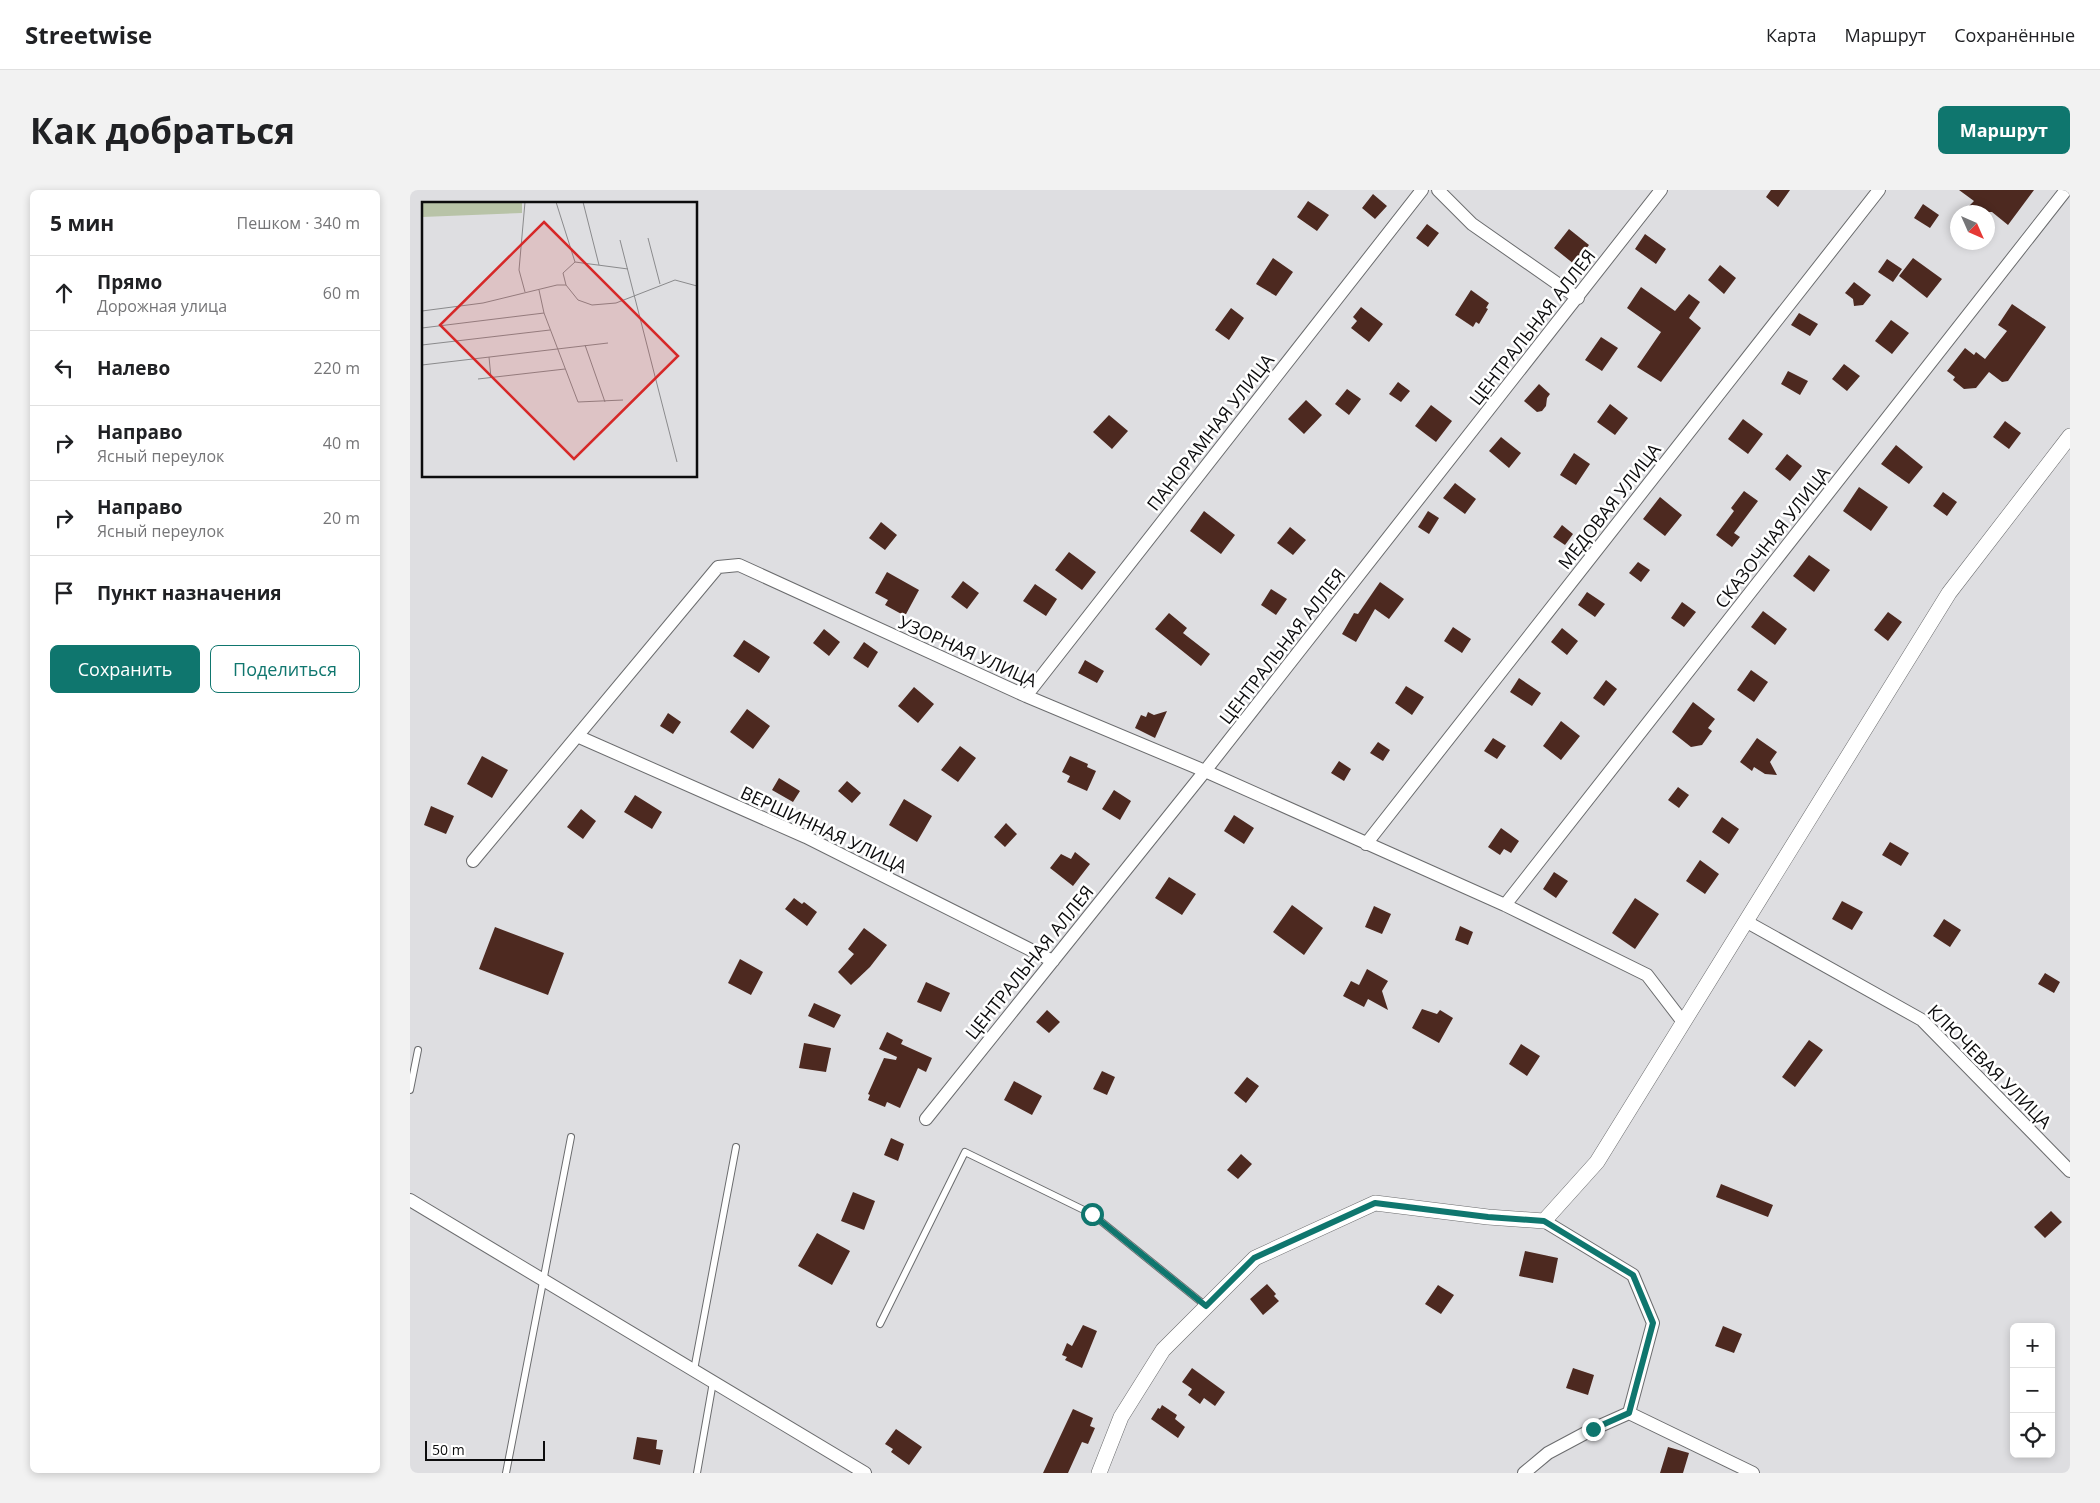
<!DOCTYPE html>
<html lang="ru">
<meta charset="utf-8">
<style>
body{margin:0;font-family:"Open Sans",sans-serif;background:#f2f2f2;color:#202124}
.controls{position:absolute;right:15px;bottom:15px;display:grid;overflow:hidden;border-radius:8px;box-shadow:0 2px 8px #0003}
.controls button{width:45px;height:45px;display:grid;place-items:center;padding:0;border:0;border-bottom:1px solid #e0e0e0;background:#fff;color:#202124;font:25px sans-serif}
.compass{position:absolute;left:1540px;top:15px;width:45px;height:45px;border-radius:50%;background:#fff;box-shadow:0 2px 8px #0003;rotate:135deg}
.scale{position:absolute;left:15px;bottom:12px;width:120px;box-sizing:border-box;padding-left:5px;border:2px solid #0c0c0d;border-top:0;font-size:14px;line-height:18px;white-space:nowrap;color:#0c0c0d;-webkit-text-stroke:4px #fff;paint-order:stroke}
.stop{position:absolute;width:15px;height:15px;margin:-11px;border:4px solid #0f766e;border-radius:50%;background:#fff}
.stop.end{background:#0f766e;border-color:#fff;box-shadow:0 1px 5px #0008}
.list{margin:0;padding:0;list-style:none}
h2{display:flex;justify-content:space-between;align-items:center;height:65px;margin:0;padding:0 20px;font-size:21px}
h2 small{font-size:16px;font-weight:400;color:#757577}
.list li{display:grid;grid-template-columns:32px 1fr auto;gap:15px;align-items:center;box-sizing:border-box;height:75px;padding:0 20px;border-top:1px solid #e0e0e0}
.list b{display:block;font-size:19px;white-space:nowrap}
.list p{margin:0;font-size:16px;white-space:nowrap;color:#757577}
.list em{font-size:16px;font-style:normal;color:#757577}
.actions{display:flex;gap:10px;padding:15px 20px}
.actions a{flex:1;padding:11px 0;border:1px solid #0f766e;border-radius:8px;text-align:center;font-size:18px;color:#0f766e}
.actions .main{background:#0f766e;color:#fff}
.icon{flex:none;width:28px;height:28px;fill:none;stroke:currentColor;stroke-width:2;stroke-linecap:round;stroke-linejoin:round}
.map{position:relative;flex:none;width:1660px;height:1283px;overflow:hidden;border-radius:8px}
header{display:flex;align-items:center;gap:30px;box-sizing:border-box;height:70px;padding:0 25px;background:#fff;border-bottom:1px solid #e0e0e0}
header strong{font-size:24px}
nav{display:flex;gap:28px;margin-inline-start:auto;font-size:18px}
.intro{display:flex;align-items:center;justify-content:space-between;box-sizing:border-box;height:120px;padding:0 30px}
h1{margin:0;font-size:35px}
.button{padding:12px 22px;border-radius:8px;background:#0f766e;color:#fff;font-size:18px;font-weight:700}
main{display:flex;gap:30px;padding:0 30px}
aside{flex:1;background:#fff;border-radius:8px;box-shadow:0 2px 8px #0003}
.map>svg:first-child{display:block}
.building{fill:#4d2920}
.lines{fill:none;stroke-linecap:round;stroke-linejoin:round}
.service-casing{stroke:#6b6c6e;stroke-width:8}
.minor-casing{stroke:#6b6c6e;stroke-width:14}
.tertiary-casing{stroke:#6b6c6e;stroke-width:16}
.service{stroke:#fff;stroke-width:6}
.minor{stroke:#fff;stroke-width:12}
.tertiary{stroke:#fff;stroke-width:15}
.route{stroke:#0f766e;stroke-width:6}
.labels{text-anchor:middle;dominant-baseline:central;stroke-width:5;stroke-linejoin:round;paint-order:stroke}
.street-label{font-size:18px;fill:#0c0c0d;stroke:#fff}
.inset-road{fill:none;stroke:#8a8a8c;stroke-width:1}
.view{fill:#d62828;fill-opacity:0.15;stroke:#d62828;stroke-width:2.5}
.inset-edge{fill:none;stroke:#0c0c0d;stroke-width:2.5}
</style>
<header>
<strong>Streetwise</strong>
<nav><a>Карта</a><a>Маршрут</a><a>Сохранённые</a></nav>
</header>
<div class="intro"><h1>Как добраться</h1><a class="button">Маршрут</a></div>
<main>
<aside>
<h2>5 мин<small>Пешком · 340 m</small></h2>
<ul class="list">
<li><svg class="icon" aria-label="ahead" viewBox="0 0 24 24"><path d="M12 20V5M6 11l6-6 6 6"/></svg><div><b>Прямо</b><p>Дорожная улица</p></div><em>60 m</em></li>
<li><svg class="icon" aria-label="left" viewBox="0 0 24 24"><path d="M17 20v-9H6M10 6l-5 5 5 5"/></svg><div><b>Налево</b></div><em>220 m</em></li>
<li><svg class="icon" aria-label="right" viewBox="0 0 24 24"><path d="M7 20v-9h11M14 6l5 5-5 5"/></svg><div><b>Направо</b><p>Ясный переулок</p></div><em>40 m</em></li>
<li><svg class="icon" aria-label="right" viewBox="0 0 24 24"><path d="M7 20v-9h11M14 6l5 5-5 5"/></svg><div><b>Направо</b><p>Ясный переулок</p></div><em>20 m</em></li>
<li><svg class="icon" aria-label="arrive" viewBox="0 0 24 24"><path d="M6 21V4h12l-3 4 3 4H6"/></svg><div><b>Пункт назначения</b></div></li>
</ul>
<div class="actions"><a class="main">Сохранить</a><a>Поделиться</a></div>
</aside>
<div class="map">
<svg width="1660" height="1283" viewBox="0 0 1660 1283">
<rect width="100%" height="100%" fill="#dedee1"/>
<path class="building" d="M 1361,0 L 1380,0 L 1368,17 L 1356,7 Z
M 1549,0 L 1624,0 L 1598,35 L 1582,22 L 1553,22 L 1564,11 Z
M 963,4 L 977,16 L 965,29 L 952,18 Z
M 898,11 L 919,25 L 907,41 L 887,27 Z
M 1513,14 L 1529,25 L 1520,38 L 1504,28 Z
M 1017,34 L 1029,43 L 1018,57 L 1006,48 Z
M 1159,39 L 1179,55 L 1164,74 L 1144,58 Z
M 1235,44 L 1256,59 L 1246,74 L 1225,59 Z
M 863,68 L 883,82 L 866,106 L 846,94 Z
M 1503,68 L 1532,89 L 1517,108 L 1489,86 Z
M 1477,69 L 1492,79 L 1483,92 L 1468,82 Z
M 1310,75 L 1326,88 L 1314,104 L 1298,90 Z
M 1444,92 L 1461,105 L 1453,115 L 1444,116 L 1443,109 L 1435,103 Z
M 1231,97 L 1265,121 L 1279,104 L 1290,112 L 1279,128 L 1291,138 L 1251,192 L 1227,177 L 1251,142 L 1217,118 Z
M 1061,100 L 1079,113 L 1076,118 L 1078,119 L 1069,134 L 1066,132 L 1063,137 L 1045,125 Z
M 1602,114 L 1636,137 L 1598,191 L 1592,192 L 1579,182 L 1566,198 L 1554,199 L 1543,190 L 1545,187 L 1537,181 L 1555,158 L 1564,165 L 1566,162 L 1575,169 L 1597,141 L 1588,135 Z
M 951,117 L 973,134 L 959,152 L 941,138 L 947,131 L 943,127 Z
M 821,118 L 834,128 L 819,150 L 805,140 Z
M 1389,123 L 1408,134 L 1400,146 L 1381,135 Z
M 1481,130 L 1499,143 L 1482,164 L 1465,151 Z
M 1191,147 L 1208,158 L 1192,181 L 1175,170 Z
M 1434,174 L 1450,186 L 1437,201 L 1422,189 Z
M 1378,181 L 1398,191 L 1390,205 L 1371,194 Z
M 988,192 L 1000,201 L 991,212 L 979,204 Z
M 1129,194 L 1140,204 L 1137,208 L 1136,216 L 1132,221 L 1127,222 L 1114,211 Z
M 937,199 L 951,209 L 939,225 L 925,214 Z
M 896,210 L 912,225 L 894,244 L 878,229 Z
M 1200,214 L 1218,228 L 1205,245 L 1187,232 Z
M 1021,215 L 1042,231 L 1026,252 L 1005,236 Z
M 699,225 L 718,241 L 702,259 L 683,242 Z
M 1333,229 L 1353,244 L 1338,264 L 1318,249 Z
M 1595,231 L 1611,243 L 1599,259 L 1583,247 Z
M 1091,247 L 1111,263 L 1099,278 L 1079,261 Z
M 1486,255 L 1513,277 L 1499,294 L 1471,274 Z
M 1164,263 L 1180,274 L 1166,295 L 1150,285 Z
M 1377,264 L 1392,276 L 1380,291 L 1365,279 Z
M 1045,293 L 1066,309 L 1055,324 L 1033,308 Z
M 1449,297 L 1478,317 L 1461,341 L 1433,321 Z
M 1334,301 L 1348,311 L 1324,343 L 1330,347 L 1322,357 L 1306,345 L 1324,321 L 1321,318 Z
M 1533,302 L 1547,312 L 1537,326 L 1523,316 Z
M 1250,307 L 1272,325 L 1255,346 L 1233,329 Z
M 794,321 L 825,345 L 811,364 L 780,341 Z
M 1018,321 L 1029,328 L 1019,344 L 1008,337 Z
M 471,332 L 487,345 L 475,360 L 459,348 Z
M 1152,335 L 1163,344 L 1155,355 L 1143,347 Z
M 880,337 L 896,350 L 883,365 L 867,353 Z
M 659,362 L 686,382 L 672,400 L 645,380 Z
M 1399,365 L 1420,380 L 1404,402 L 1383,386 Z
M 1228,372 L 1240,380 L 1231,392 L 1219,383 Z
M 477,382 L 509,400 L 495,426 L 475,415 L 478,410 L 465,403 Z
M 553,391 L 569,403 L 557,419 L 541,407 Z
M 970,392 L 994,409 L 979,429 L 965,419 L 946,452 L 932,444 L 944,423 L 948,424 Z
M 625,394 L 647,409 L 636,426 L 613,411 Z
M 861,399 L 877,409 L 866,425 L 851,415 Z
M 1177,402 L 1195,414 L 1185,427 L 1168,415 Z
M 1272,412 L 1286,422 L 1274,437 L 1261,428 Z
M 1353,421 L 1377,439 L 1365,455 L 1341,437 Z
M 1478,422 L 1492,432 L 1478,451 L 1464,440 Z
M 759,423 L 777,438 L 773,443 L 800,464 L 791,476 L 745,439 Z
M 1043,437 L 1061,449 L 1052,463 L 1034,451 Z
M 1152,438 L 1168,451 L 1157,465 L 1141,452 Z
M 414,439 L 430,452 L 419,466 L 403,453 Z
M 334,450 L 360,467 L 349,483 L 323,466 Z
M 454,452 L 468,462 L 458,478 L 443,468 Z
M 675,470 L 694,481 L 687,493 L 668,483 Z
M 1341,480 L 1358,492 L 1344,512 L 1327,500 Z
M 1109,488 L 1131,503 L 1122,516 L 1100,502 Z
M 1196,490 L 1207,499 L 1194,516 L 1183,508 Z
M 996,496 L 1014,507 L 1002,525 L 985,513 Z
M 504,497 L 524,514 L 508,533 L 488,516 Z
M 1283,512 L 1305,529 L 1298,538 L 1302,541 L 1292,555 L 1281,557 L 1262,542 Z
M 337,519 L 360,536 L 343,559 L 320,542 Z
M 757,521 L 745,548 L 725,538 L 731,525 L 736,527 L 738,522 L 744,525 Z
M 258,523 L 271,532 L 263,544 L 250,536 Z
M 1151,531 L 1170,546 L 1151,570 L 1133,556 Z
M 1083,548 L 1096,556 L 1087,569 L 1074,561 Z
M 1347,548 L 1367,562 L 1360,572 L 1367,585 L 1355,584 L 1344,577 L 1342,581 L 1330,572 Z
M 968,552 L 980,560 L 973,571 L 960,563 Z
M 550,556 L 566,568 L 548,592 L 531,580 Z
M 72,566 L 98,580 L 82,608 L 57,594 Z
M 660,566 L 678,574 L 677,577 L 686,581 L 677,601 L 657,592 L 660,586 L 652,582 Z
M 929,571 L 941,579 L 934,591 L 921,583 Z
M 369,588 L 390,601 L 383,612 L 362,600 Z
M 437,591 L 451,603 L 442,613 L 428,601 Z
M 1268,597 L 1279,605 L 1269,618 L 1258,610 Z
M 704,600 L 721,611 L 710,630 L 692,619 Z
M 225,605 L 252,622 L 242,639 L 214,622 Z
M 494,609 L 522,626 L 507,652 L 479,635 Z
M 21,616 L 44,626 L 36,644 L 14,635 Z
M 171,619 L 186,631 L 173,649 L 157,637 Z
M 824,625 L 844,638 L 834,654 L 814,641 Z
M 1312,627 L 1329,639 L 1319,654 L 1302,642 Z
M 596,633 L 607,644 L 595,657 L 584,647 Z
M 1091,638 L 1109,651 L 1101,663 L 1094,659 L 1090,665 L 1078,657 Z
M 1480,652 L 1499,663 L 1491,676 L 1472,665 Z
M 665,662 L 680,674 L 663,696 L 640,678 L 651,664 L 661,669 Z
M 1290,670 L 1309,684 L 1295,704 L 1276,691 Z
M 1144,682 L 1158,691 L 1146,708 L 1133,699 Z
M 759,687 L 786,704 L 772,725 L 745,708 Z
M 384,708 L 392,714 L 394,712 L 407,722 L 397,736 L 375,719 Z
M 1225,708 L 1249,724 L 1225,759 L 1202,743 Z
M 1432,711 L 1453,722 L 1442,740 L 1422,729 Z
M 882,715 L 913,738 L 894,765 L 863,742 Z
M 964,716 L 981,724 L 972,744 L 955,737 Z
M 1534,729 L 1551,740 L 1540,757 L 1523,746 Z
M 1050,736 L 1063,742 L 1058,755 L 1045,750 Z
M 85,737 L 154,763 L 138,805 L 69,779 Z
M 454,738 L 477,755 L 460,777 L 441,795 L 428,782 L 444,764 L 438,759 Z
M 330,769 L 353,782 L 341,805 L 318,793 Z
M 957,779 L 978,791 L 972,801 L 978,820 L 958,809 L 954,817 L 933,806 L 941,791 L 949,795 Z
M 1635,783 L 1650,792 L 1644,803 L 1628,794 Z
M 516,792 L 540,803 L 531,822 L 507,812 Z
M 404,813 L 431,825 L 424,838 L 398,826 Z
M 1012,819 L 1027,824 L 1030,820 L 1043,828 L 1029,853 L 1002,838 Z
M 637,820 L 650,832 L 639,843 L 626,832 Z
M 477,842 L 493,850 L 491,854 L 522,868 L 516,882 L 508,878 L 490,918 L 477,912 L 475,917 L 458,910 L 460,905 L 458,904 L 474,868 L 486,870 L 487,867 L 469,859 Z
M 1399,850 L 1413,860 L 1385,897 L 1372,887 Z
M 394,853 L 421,858 L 416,882 L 389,878 Z
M 1111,854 L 1130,866 L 1117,886 L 1099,874 Z
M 692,881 L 705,887 L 697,905 L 683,899 Z
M 837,887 L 849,896 L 836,913 L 824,903 Z
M 604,891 L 632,906 L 622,925 L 594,910 Z
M 481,948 L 494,954 L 488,971 L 474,965 Z
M 831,964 L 842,974 L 828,989 L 817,980 Z
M 1311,994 L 1363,1015 L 1358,1027 L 1306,1007 Z
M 443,1002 L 465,1011 L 454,1040 L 431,1031 Z
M 1641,1021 L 1652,1032 L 1635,1048 L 1624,1037 Z
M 407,1043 L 440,1061 L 422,1095 L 388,1076 Z
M 1115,1061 L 1148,1068 L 1143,1093 L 1109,1086 Z
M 857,1094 L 866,1104 L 864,1106 L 869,1111 L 853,1125 L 840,1109 Z
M 1028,1095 L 1044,1105 L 1031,1124 L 1015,1114 Z
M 673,1135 L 687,1141 L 672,1178 L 655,1170 L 657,1167 L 652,1165 L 657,1153 L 662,1156 Z
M 1313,1136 L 1332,1144 L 1324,1163 L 1305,1156 Z
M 782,1178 L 815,1202 L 805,1216 L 794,1208 L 790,1214 L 778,1205 L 782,1199 L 772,1192 Z
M 1163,1178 L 1184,1185 L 1178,1205 L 1156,1198 Z
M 752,1215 L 767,1225 L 765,1229 L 775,1237 L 768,1248 L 741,1229 L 748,1218 L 750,1219 Z
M 663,1219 L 683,1228 L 680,1236 L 685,1238 L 678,1254 L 672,1252 L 658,1283 L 633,1283 Z
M 486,1239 L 512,1257 L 499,1275 L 481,1262 L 483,1259 L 475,1254 Z
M 227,1247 L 247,1250 L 246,1259 L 253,1260 L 250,1275 L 223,1269 Z
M 1258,1257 L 1279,1263 L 1273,1283 L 1250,1283 Z"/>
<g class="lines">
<defs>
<path id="service" d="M 0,900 L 8,860
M 470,1134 L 555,962 L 682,1024 L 796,1116
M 284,1180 L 326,957
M 96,1283 L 161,947
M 287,1283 L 303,1192"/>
<path id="minor" d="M 1028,0 L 1062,34 L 1168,108
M 616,506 L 1012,0
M 167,546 L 396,647 L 643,771
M 956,654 L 1469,0
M 63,671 L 308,377 L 329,375 L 616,506 L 795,581 L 1095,715 L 1237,785 L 1273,832
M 1095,715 L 1656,0
M 1337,732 L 1512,830 L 1660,981
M 516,929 L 795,581 L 1251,0
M 0,1010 L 455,1283
M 1219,1223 L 1343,1283
M 1114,1283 L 1138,1263 L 1183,1239 L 1219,1223 L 1243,1133 L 1223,1085 L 1134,1031"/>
<path id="tertiary" d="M 689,1283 L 711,1227 L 753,1160 L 845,1068 L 965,1013 L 1078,1027 L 1134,1031 L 1187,972 L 1539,403 L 1660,246"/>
</defs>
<use href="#service" class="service-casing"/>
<use href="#minor" class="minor-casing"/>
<use href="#tertiary" class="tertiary-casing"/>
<use href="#service" class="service"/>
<use href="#minor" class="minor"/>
<use href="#tertiary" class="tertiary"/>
</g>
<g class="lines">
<path class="route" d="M 682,1024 L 796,1116 L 844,1068 L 965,1013 L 1078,1027 L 1134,1031 L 1223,1085 L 1243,1133 L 1219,1223 L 1183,1239"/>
</g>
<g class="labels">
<g class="street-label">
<text transform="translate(1122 137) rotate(-52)">ЦЕНТРАЛЬНАЯ АЛЛЕЯ</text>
<text transform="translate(800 242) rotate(-52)">ПАНОРАМНАЯ УЛИЦА</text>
<text transform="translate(1199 316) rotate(-52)">МЕДОВАЯ УЛИЦА</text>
<text transform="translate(1362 347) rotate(-52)">СКАЗОЧНАЯ УЛИЦА</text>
<text transform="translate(872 456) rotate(-52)">ЦЕНТРАЛЬНАЯ АЛЛЕЯ</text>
<text transform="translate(558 461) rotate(24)">УЗОРНАЯ УЛИЦА</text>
<text transform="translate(414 639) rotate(25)">ВЕРШИННАЯ УЛИЦА</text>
<text transform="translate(619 772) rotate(-51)">ЦЕНТРАЛЬНАЯ АЛЛЕЯ</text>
<text transform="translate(1580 876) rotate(45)">КЛЮЧЕВАЯ УЛИЦА</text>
</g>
</g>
<g transform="translate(12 12)">
<rect width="275" height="275" fill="#dedee1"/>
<path d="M 0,0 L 100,0 L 100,11 L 0,15 Z" fill="#b8c3a7"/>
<path class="inset-road" d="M 103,0 L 97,68 L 103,90M 134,0 L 153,60M 161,0 L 177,63M 226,36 L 238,82M 198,38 L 255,260M 144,83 L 141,71 L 153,60 L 206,67M 117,88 L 122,111 L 156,200 L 201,198M 0,109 L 61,101 L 135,83 L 144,83 L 156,98 L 170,103 L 194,101 L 253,78 L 275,84M 0,126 L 122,111M 0,143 L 128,128M 163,143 L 183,200M 67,155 L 69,176M 0,163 L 186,141M 56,177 L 143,167"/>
<path class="view" d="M 122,20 L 256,154 L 152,257 L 18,123 Z"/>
<rect width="275" height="275" class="inset-edge"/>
</g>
</svg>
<div class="controls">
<button>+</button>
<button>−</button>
<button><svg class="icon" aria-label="locate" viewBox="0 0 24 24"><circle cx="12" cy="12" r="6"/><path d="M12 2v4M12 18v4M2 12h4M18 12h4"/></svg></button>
</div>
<svg class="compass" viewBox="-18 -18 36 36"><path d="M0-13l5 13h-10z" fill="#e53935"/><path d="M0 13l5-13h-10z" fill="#757577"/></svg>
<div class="scale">50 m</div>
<div class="stop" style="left:682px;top:1024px"></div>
<div class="stop end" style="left:1183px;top:1239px"></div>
</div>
</main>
